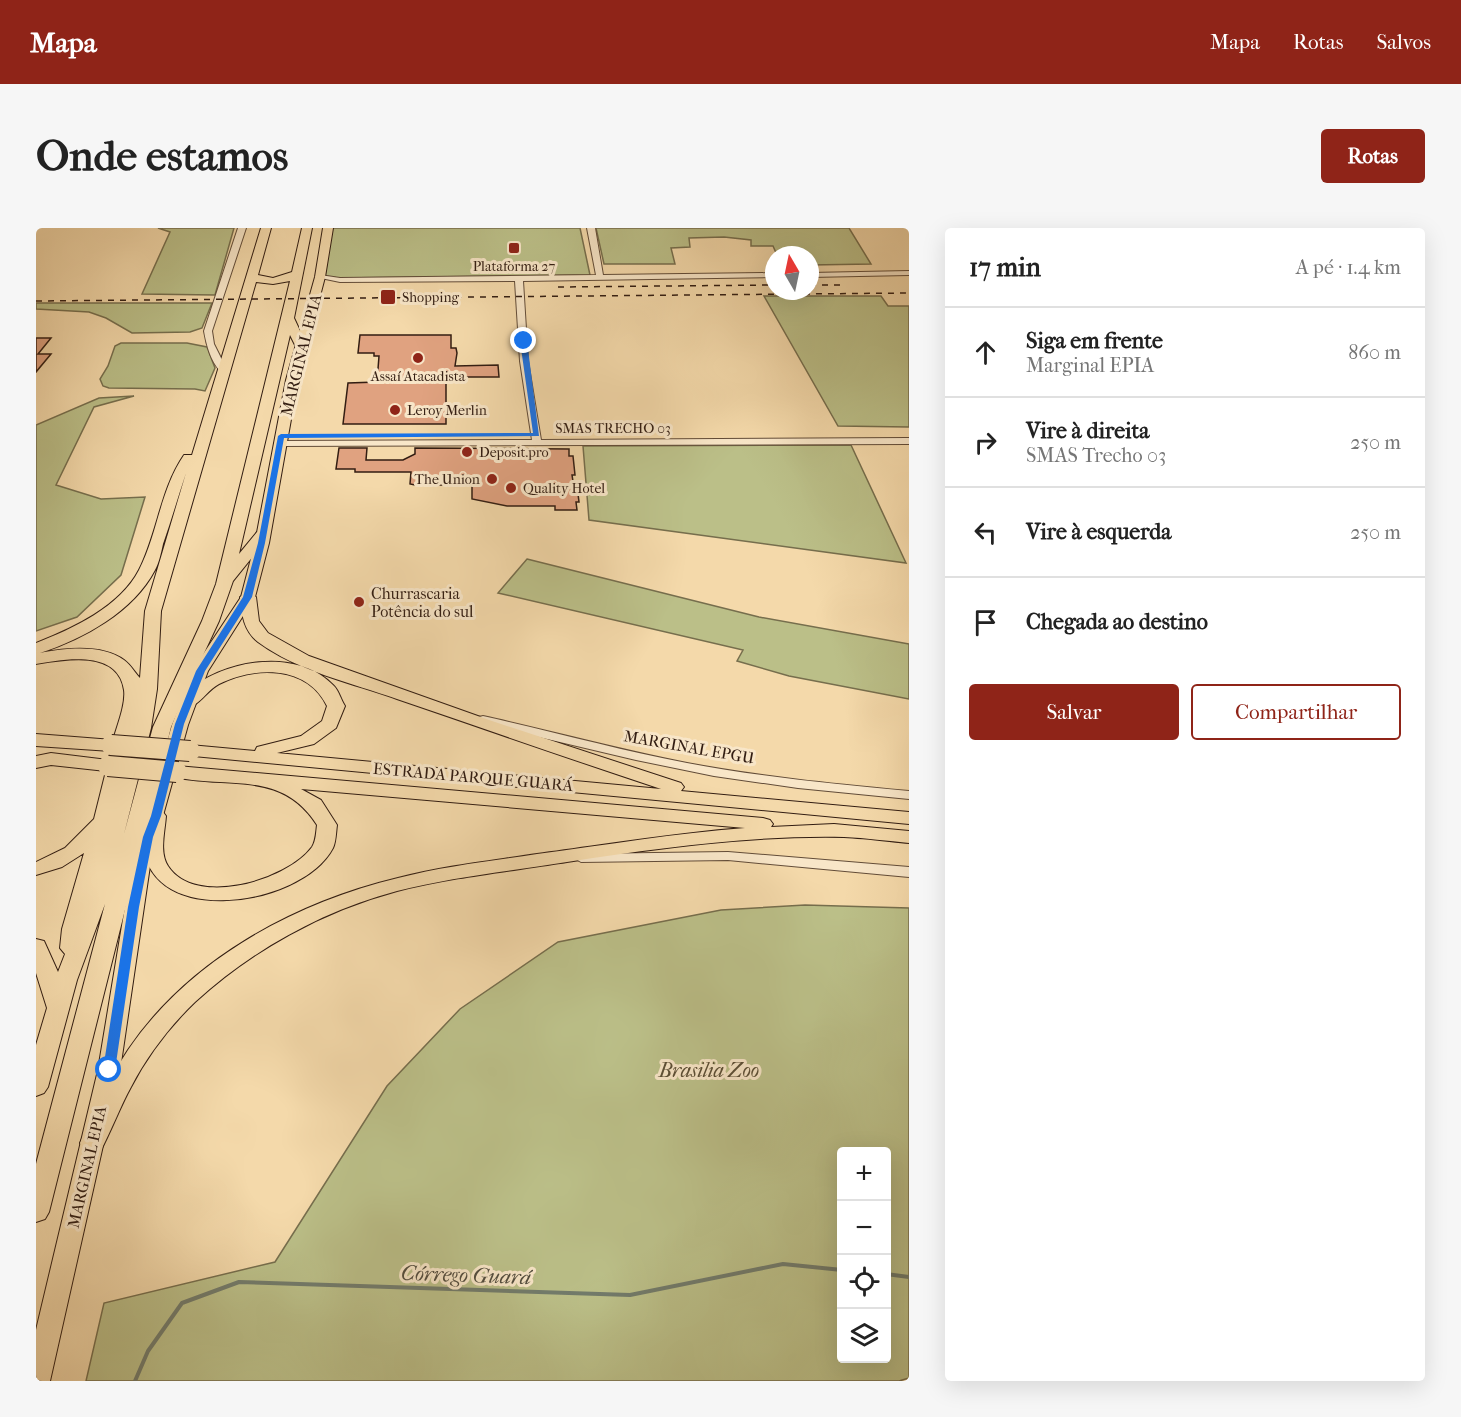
<!DOCTYPE html>
<html lang="pt">
<meta charset="utf-8">
<style>
body{margin:0;font-family:"IM FELL French Canon",serif;background:#f6f6f6;color:#222}
.controls{position:absolute;right:18px;bottom:18px;display:grid;overflow:hidden;border-radius:6px;box-shadow:0 6px 24px #0002}
.controls button{width:54px;height:54px;display:grid;place-items:center;padding:0;border:0;border-bottom:2px solid #e0e0e0;background:#fff;color:#222;font:30px sans-serif}
.compass{position:absolute;left:729px;top:18px;width:54px;height:54px;border-radius:50%;background:#fff;box-shadow:0 6px 24px #0002;rotate:351deg}
.stop{position:absolute;width:18px;height:18px;margin:-14px;border:4px solid #1a73e8;border-radius:50%;background:#fff}
.stop.end{background:#1a73e8;border-color:#fff;box-shadow:0 2px 6px #0008}
.list{margin:0;padding:0;list-style:none}
h2{display:flex;justify-content:space-between;align-items:center;height:78px;margin:0;padding:0 24px;font-size:26px}
h2 small{font-size:20px;font-weight:400;color:#767676}
.list li{display:grid;grid-template-columns:39px 1fr auto;gap:18px;align-items:center;box-sizing:border-box;height:90px;padding:0 24px;border-top:2px solid #e0e0e0}
.list b{display:block;font-size:22px;white-space:nowrap}
.list p{margin:0;font-size:20px;white-space:nowrap;color:#767676}
.list em{font-size:20px;font-style:normal;color:#767676}
.actions{display:flex;gap:12px;padding:18px 24px}
.actions a{flex:1;padding:14px 0;border:2px solid #8f2418;border-radius:6px;text-align:center;font-size:21px;color:#8f2418}
.actions .main{background:#8f2418;color:#fff}
.icon{flex:none;width:33px;height:33px;fill:none;stroke:currentColor;stroke-width:2;stroke-linecap:round;stroke-linejoin:round}
.map{position:relative;flex:none;width:873px;height:1153px;overflow:hidden;border-radius:6px}
header{display:flex;align-items:center;gap:36px;box-sizing:border-box;height:84px;padding:0 30px;background:#8f2418;color:#fff}
header strong{font-size:28px}
nav{display:flex;gap:33px;margin-inline-start:auto;font-size:21px}
.intro{display:flex;align-items:center;justify-content:space-between;box-sizing:border-box;height:144px;padding:0 36px}
h1{margin:0;font-size:42px}
.button{padding:15px 27px;border-radius:6px;background:#8f2418;color:#fff;font-size:21px;font-weight:700}
main{display:flex;gap:36px;padding:0 36px}
aside{flex:1;background:#fff;border-radius:6px;box-shadow:0 6px 24px #0002}
.map>svg:first-child{display:block}
.green{fill:#bbbf88;stroke:#766e4d;stroke-width:1.5;fill-rule:evenodd}
.lines{fill:none;stroke-linecap:round;stroke-linejoin:round}
.stream{stroke:#727b6b;stroke-width:4}
.building{fill:#e0a280;stroke:#321d12;stroke-width:1.5}
.tertiary-casing{stroke:#624c38;stroke-width:2}
.primary-casing{stroke:#321d12;stroke-width:2}
.trunk-casing{stroke:#321d12;stroke-width:2}
.tertiary{fill:#f8e6c8;fill-rule:evenodd}
.primary{fill:#f4d9aa;fill-rule:evenodd}
.trunk{fill:#f4d9aa;fill-rule:evenodd}
.rail{stroke:#321d12;stroke-width:1.5;stroke-dasharray:6 6;stroke-linecap:butt}
.trunk-bridge-casing{stroke:#321d12;stroke-width:22;stroke-linecap:butt}
.trunk-bridge{stroke:#f4d9aa;stroke-width:20}
.route{fill:#1a73e8}
.poi-dot{fill:#8f2418;stroke:#f8e6c8;stroke-width:2}
.labels{text-anchor:middle;dominant-baseline:central;stroke-width:6;stroke-linejoin:round;paint-order:stroke}
.far-poi-label{font-size:14px;fill:#321d12;stroke:#f8e6c8;text-anchor:start}
.far-street-label{font-size:14px;fill:#321d12;stroke:#f8e6c8}
.street-label{font-size:16px;fill:#321d12;stroke:#f8e6c8}
.poi-label{font-size:16px;fill:#321d12;stroke:#f8e6c8;text-anchor:start}
.near-park-label{font-size:20px;font-style:italic;fill:#5b4e35;stroke:#f8e6c8}
.near-water-label{font-size:21px;font-style:italic;fill:#524c3e;stroke:#f8e6c8}
</style>
<header>
<strong>Mapa</strong>
<nav><a>Mapa</a><a>Rotas</a><a>Salvos</a></nav>
</header>
<div class="intro"><h1>Onde estamos</h1><a class="button">Rotas</a></div>
<main>
<div class="map">
<svg width="873" height="1153" viewBox="0 0 873 1153">
<rect width="100%" height="100%" fill="#f4d9aa"/>
<filter id="stains"><feTurbulence type="fractalNoise" baseFrequency=".00333" numOctaves="4"/><feColorMatrix values="0 0 0 0 .2 0 0 0 0 .09 0 0 0 0 .02 0 0 0 .5 -.17"/></filter>
<radialGradient id="worn" r=".72"><stop offset=".6" stop-color="#630" stop-opacity="0"/><stop offset="1" stop-color="#630" stop-opacity=".3"/></radialGradient>
<path class="green" d="M 122,0 L 198,0 L 179,67 L 106,66 L 134,4 Z
M 296,0 L 544,0 L 554,47 L 302,50 L 289,48 Z
M 560,0 L 813,0 L 835,36 L 774,37 L 774,27 L 741,27 L 737,18 L 715,18 L 715,12 L 688,9 L 653,10 L 654,19 L 635,20 L 639,36 L 568,36 Z
M 728,68 L 845,68 L 852,78 L 873,78 L 873,199 L 802,198 Z
M 0,75 L 176,75 L 166,100 L 154,104 L 96,105 L 70,90 L 53,84 L 0,81 Z
M 85,115 L 151,115 L 171,119 L 179,140 L 169,163 L 159,161 L 73,160 L 67,158 L 64,151 L 72,138 L 79,118 Z
M 98,168 L 58,179 L 20,257 L 65,271 L 109,269 L 85,347 L 41,389 L 0,403 L 0,197 L 63,170 Z
M 815,217 L 870,335 L 553,292 L 547,218 Z
M 491,331 L 723,389 L 873,416 L 873,471 L 753,448 L 701,433 L 707,422 L 462,365 Z
M 769,677 L 873,680 L 873,1150 L 863,1153 L 50,1153 L 68,1075 L 239,1034 L 351,858 L 424,781 L 522,714 L 685,682 ZM 806,924 L 850,924 L 850,1130 L 806,1130 Z"/>
<g class="lines">
<path class="stream" d="M 850,1046 L 873,1049
M 99,1153 L 112,1123 L 146,1075 L 203,1054 L 594,1067 L 747,1036 L 806,1042"/>
</g>
<path class="building" d="M 324,107 L 415,107 L 415,120 L 420,120 L 421,125 L 419,138 L 462,137 L 463,149 L 415,149 L 415,154 L 410,154 L 410,196 L 307,196 L 312,155 L 341,154 L 343,128 L 338,128 L 338,125 L 322,125 Z
M 0,110 L 15,110 L 2,126 L 15,126 L 0,144 Z
M 303,220 L 331,220 L 330,232 L 367,232 L 379,226 L 379,220 L 533,221 L 533,228 L 537,228 L 539,247 L 536,247 L 539,266 L 542,266 L 543,274 L 540,274 L 541,282 L 519,282 L 519,278 L 471,278 L 436,271 L 436,257 L 379,257 L 374,256 L 375,244 L 319,244 L 319,241 L 300,241 Z"/>
<g class="lines">
<defs>
<path id="tertiary" d="M 202,0 L 210,0 L 176,103 L 178,116 L 191,142 L 187,145 C 176,138 170,116 168,103 Z
M 551,0 L 559,0 L 567,47 L 738,45 L 738,49 L 487,53 L 492,133 L 505,212 L 873,210 L 873,216 L 241,218 L 239,216 L 244,213 L 496,212 L 484,133 L 479,53 L 304,54 L 280,49 L 284,47 L 304,50 L 560,47 Z
M 873,43 L 873,47 L 774,49 L 774,45 Z
M 447,488 C 515,503 583,522 651,535 C 725,549 799,556 873,563 L 873,571 L 762,560 L 678,548 L 600,532 L 443,495 L 441,492 L 443,489 Z
M 692,624 L 873,639 L 873,649 L 692,632 L 545,634 L 538,630 L 545,626 Z"/>
<path id="primary" d="M 287,0 L 297,0 L 289,49 L 262,152 L 233,315 L 219,369 L 172,443 L 152,497 L 115,631 L 84,842 L 14,1153 L 0,1153 L 0,1102 L 62,842 L 97,631 L 136,497 L 156,443 L 205,369 L 219,315 L 250,152 L 279,49 Z"/>
<path id="trunk" d="M 225,0 L 235,0 L 222,47 L 237,50 L 256,44 L 266,0 L 276,0 L 258,90 L 272,120 L 266,124 L 262,123 L 254,107 L 203,326 L 221,304 L 231,304 L 234,307 L 197,353 L 183,393 L 149,466 C 184,432 261,418 298,458 C 303,463 305,472 309,478 L 300,500 L 278,516 L 241,525 L 625,561 C 537,532 449,501 361,471 C 316,455 261,443 222,414 C 207,402 206,386 204,369 L 212,364 L 220,369 L 223,393 L 232,405 L 273,428 L 453,492 L 645,555 L 648,559 L 645,563 L 873,584 L 873,596 L 147,527 L 145,523 L 147,519 L 154,517 L 219,523 L 221,519 L 265,508 L 286,493 L 291,478 C 271,437 220,438 183,456 C 173,461 167,472 158,477 C 153,479 149,478 145,476 L 135,499 L 114,584 L 127,584 L 130,588 C 129,603 123,624 132,638 C 159,680 251,653 276,619 C 280,613 280,604 281,597 C 245,540 189,562 134,548 L 132,544 L 134,540 L 141,538 L 727,590 L 734,592 L 737,596 L 735,599 L 798,596 L 873,603 L 873,615 C 852,613 830,610 808,609 C 716,607 622,620 531,634 C 474,643 416,649 361,663 C 286,683 216,722 159,774 C 134,798 111,828 95,859 C 84,879 76,901 65,922 L 56,925 L 47,922 L 44,915 C 58,884 73,851 92,822 C 153,732 258,675 362,650 C 408,638 455,633 501,626 C 571,617 639,605 709,600 L 265,561 L 285,572 L 301,597 C 300,604 300,614 297,620 C 264,682 100,702 108,606 L 13,984 L 9,991 L 0,994 L 0,936 L 69,676 L 41,752 L 12,859 L 8,865 L 0,868 L 0,817 L 11,780 L 0,745 L 0,711 L 8,713 L 22,744 L 29,726 L 24,720 L 26,701 L 48,625 L 26,639 L 0,647 L 0,634 L 29,620 L 58,591 L 70,543 L 15,537 L 0,540 L 0,528 L 15,525 L 72,532 L 75,523 L 0,518 L 0,506 L 77,512 C 81,498 90,476 88,462 C 82,421 28,431 0,436 L 0,415 C 36,401 84,379 103,342 C 122,305 124,262 148,227 L 156,227 ZM 254,53 L 180,356 L 166,393 L 117,499 L 88,606 L 115,500 L 121,461 L 125,383 L 220,54 L 237,56 ZM 150,245 L 109,383 L 104,450 C 99,445 95,437 88,432 C 66,416 30,420 4,425 C 47,411 97,384 119,342 C 123,335 125,325 127,316 C 135,293 142,269 150,245 Z"/>
</defs>
<use href="#tertiary" class="tertiary-casing"/>
<use href="#primary" class="primary-casing"/>
<use href="#trunk" class="trunk-casing"/>
<use href="#tertiary" class="tertiary"/>
<use href="#primary" class="primary"/>
<use href="#trunk" class="trunk"/>
<path class="rail" d="M 774,57 L 804,57
M 522,59 L 738,57
M 0,73 L 873,65"/>
<defs>
<path id="trunk-bridge" d="M 75,517 L 154,523
M 72,538 L 141,544"/>
</defs>
<use href="#trunk-bridge" class="trunk-bridge-casing"/>
<use href="#trunk-bridge" class="trunk-bridge"/>
</g>
<path class="route" d="M 488,112 L 491,113 L 503,208 L 248,210 L 229,315 L 216,369 L 169,443 L 148,496 L 125,588 L 117,609 L 103,679 L 79,842 L 73,847 L 69,845 L 67,842 L 92,679 L 107,609 L 115,588 L 139,496 L 160,443 L 207,369 L 222,315 L 242,208 L 245,206 L 497,205 L 484,113 Z"/>
<g class="poi-dot">
<rect x="472" y="14" width="12" height="12" rx="3"/>
<rect x="344" y="61" width="16" height="16" rx="3"/>
<circle cx="382" cy="130" r="6"/>
<circle cx="359" cy="182" r="6"/>
<circle cx="431" cy="224" r="6"/>
<circle cx="456" cy="251" r="6"/>
<circle cx="475" cy="260" r="6"/>
<circle cx="323" cy="374" r="6"/>
</g>
<g class="labels">
<g class="far-poi-label">
<text x="478" y="38" text-anchor="middle">Plataforma 27</text>
<text x="366" y="69">Shopping</text>
<text x="382" y="148" text-anchor="middle">Assaí Atacadista</text>
<text x="371" y="182">Leroy Merlin</text>
<text x="443" y="224">Deposit.pro</text>
<text x="444" y="251" text-anchor="end">The Union</text>
<text x="487" y="260">Quality Hotel</text>
</g>
<g class="far-street-label">
<text x="577" y="200">SMAS TRECHO 03</text>
</g>
<g class="street-label">
<text transform="translate(265 127) rotate(-76)">MARGINAL EPIA</text>
<text transform="translate(653 519) rotate(10)">MARGINAL EPGU</text>
<text transform="translate(437 549) rotate(5)">ESTRADA PARQUE GUARÁ</text>
<text transform="translate(51 939) rotate(-77)">MARGINAL EPIA</text>
</g>
<g class="poi-label">
<text x="335" y="365">Churrascaria<tspan x="335" dy="18">Potência do sul</tspan></text>
</g>
<g class="near-park-label">
<text x="673" y="842">Brasilia Zoo</text>
</g>
<g class="near-water-label">
<text transform="translate(430 1047) rotate(2)">Córrego Guará</text>
</g>
</g>
<rect width="100%" height="100%" filter="url(#stains)"/>
<rect width="100%" height="100%" fill="url(#worn)"/>
</svg>
<div class="controls">
<button>+</button>
<button>−</button>
<button><svg class="icon" aria-label="locate" viewBox="0 0 24 24"><circle cx="12" cy="12" r="6"/><path d="M12 2v4M12 18v4M2 12h4M18 12h4"/></svg></button>
<button><svg class="icon" aria-label="layers" viewBox="0 0 24 24"><path d="M12 4l9 5-9 5-9-5zM3 14l9 5 9-5"/></svg></button>
</div>
<svg class="compass" viewBox="-18 -18 36 36"><path d="M0-13l5 13h-10z" fill="#e53935"/><path d="M0 13l5-13h-10z" fill="#767676"/></svg>
<div class="stop" style="left:73px;top:842px"></div>
<div class="stop end" style="left:488px;top:113px"></div>
</div>
<aside>
<h2>17 min<small>A pé · 1.4 km</small></h2>
<ul class="list">
<li><svg class="icon" aria-label="ahead" viewBox="0 0 24 24"><path d="M12 20V5M6 11l6-6 6 6"/></svg><div><b>Siga em frente</b><p>Marginal EPIA</p></div><em>860 m</em></li>
<li><svg class="icon" aria-label="right" viewBox="0 0 24 24"><path d="M7 20v-9h11M14 6l5 5-5 5"/></svg><div><b>Vire à direita</b><p>SMAS Trecho 03</p></div><em>250 m</em></li>
<li><svg class="icon" aria-label="left" viewBox="0 0 24 24"><path d="M17 20v-9H6M10 6l-5 5 5 5"/></svg><div><b>Vire à esquerda</b></div><em>250 m</em></li>
<li><svg class="icon" aria-label="arrive" viewBox="0 0 24 24"><path d="M6 21V4h12l-3 4 3 4H6"/></svg><div><b>Chegada ao destino</b></div></li>
</ul>
<div class="actions"><a class="main">Salvar</a><a>Compartilhar</a></div>
</aside>
</main>
